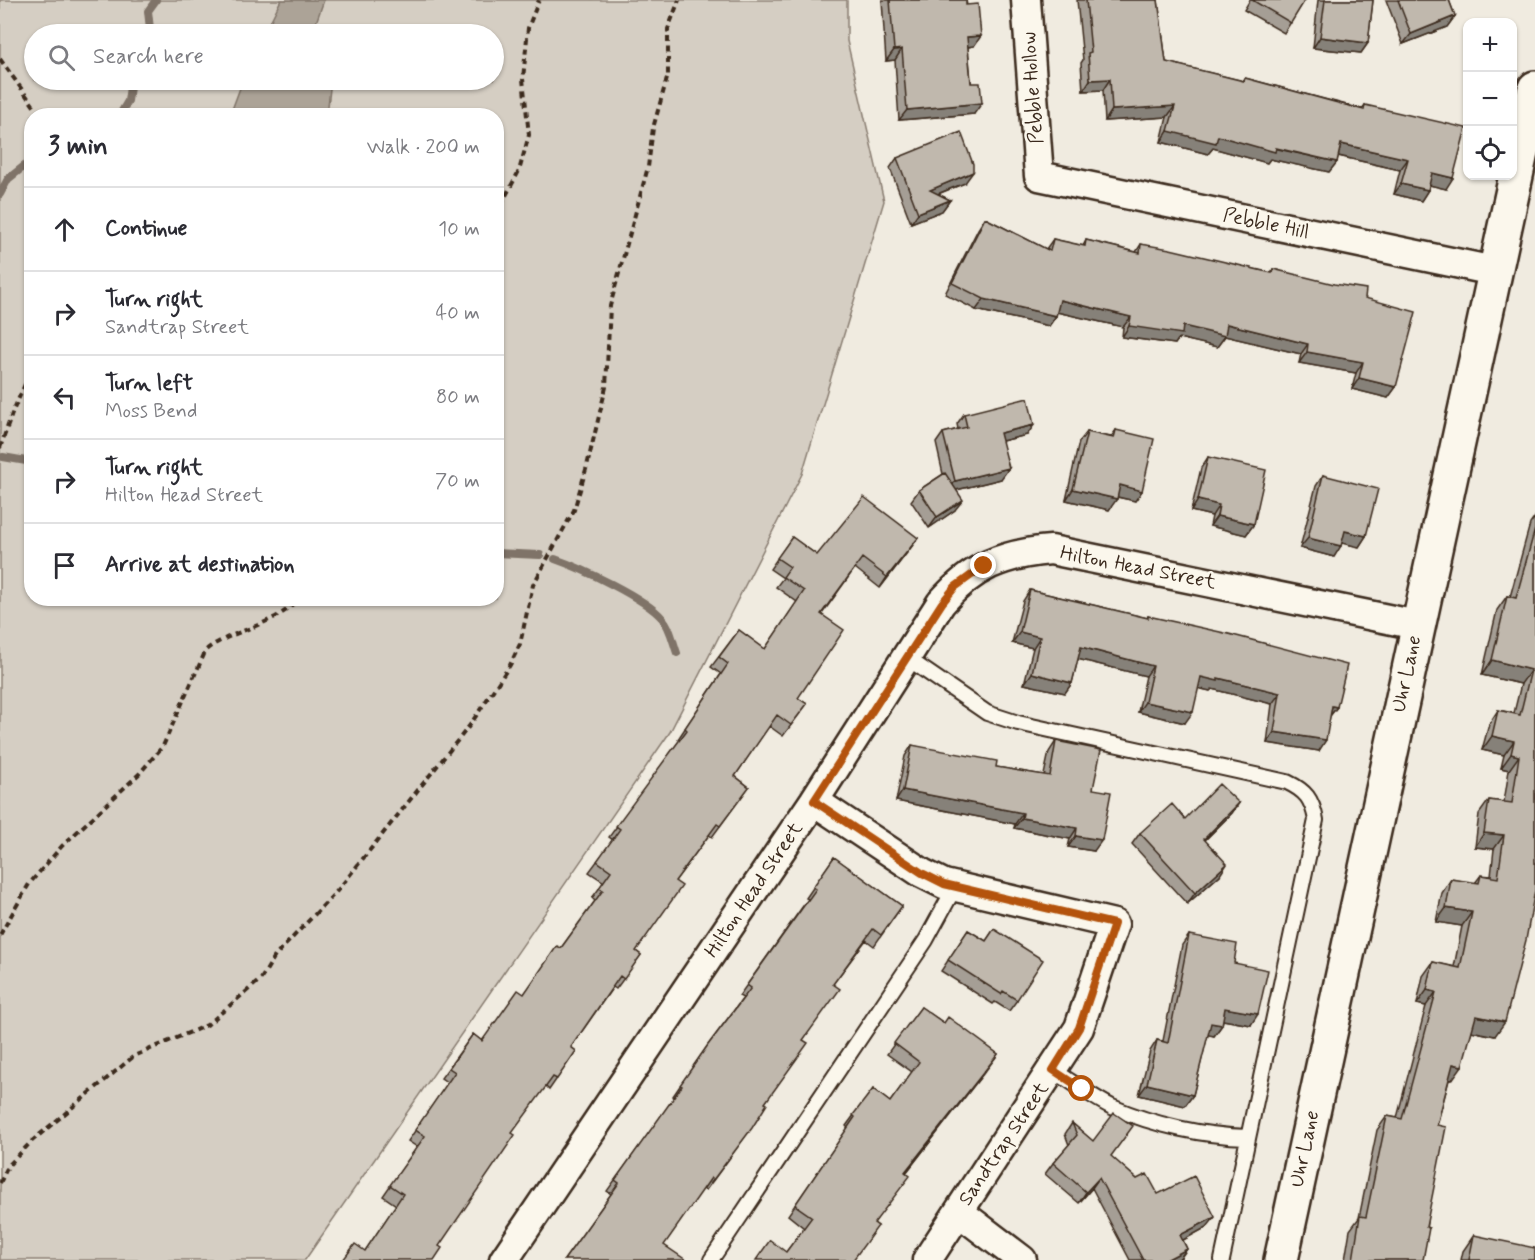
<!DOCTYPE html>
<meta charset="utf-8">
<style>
body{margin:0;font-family:Mynerve,sans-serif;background:#f2f2f3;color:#2b2b33}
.controls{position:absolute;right:18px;top:18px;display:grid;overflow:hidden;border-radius:12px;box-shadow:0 2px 4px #0004}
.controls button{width:54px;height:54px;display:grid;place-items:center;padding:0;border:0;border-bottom:2px solid #e1e1e2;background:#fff;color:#2b2b33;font:30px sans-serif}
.stop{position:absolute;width:18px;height:18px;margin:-14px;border:4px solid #b45309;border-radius:50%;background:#fff}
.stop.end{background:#b45309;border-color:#fff;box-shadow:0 2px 6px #0008}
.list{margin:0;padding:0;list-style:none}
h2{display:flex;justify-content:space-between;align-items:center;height:78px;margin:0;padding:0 24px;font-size:26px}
h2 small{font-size:20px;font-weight:400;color:#7c7c81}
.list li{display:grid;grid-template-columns:39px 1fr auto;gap:18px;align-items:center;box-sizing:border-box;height:84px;padding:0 24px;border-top:2px solid #e1e1e2}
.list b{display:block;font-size:22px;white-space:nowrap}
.list p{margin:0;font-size:20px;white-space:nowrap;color:#7c7c81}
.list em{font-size:20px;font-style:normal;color:#7c7c81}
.icon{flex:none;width:33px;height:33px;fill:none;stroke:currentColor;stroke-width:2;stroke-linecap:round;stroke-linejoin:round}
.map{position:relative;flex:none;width:1535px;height:1260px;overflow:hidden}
.search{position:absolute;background:#fff;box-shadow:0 2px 4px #0004;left:24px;top:24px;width:480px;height:66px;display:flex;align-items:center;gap:15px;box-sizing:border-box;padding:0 21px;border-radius:33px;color:#7c7c81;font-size:22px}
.panel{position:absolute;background:#fff;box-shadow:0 2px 4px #0004;left:24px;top:108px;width:480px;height:498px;border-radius:24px}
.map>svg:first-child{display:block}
.green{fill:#d5cec3;stroke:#887c70;stroke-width:1.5;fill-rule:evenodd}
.water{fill:#aca397;stroke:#7f7367;stroke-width:1.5}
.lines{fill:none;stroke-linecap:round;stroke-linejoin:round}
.stream{stroke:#7f7367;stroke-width:8}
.lane-casing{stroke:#3b2a1e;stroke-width:18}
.street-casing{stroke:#3b2a1e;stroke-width:33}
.secondary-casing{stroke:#3b2a1e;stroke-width:38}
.path{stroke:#3b2a1e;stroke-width:4;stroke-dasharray:6 4.5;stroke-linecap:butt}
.lane{stroke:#fbf7ec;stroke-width:14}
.street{stroke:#fbf7ec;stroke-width:28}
.secondary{stroke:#fbf7ec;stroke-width:33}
.wall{fill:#a59e95;stroke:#3b2a1e;stroke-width:1.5}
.shaded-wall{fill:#868179;stroke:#3b2a1e;stroke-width:1.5}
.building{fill:#c0b8ad;stroke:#3b2a1e;stroke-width:1.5}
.route{stroke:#b45309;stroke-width:8}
.labels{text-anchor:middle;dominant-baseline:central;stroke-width:5;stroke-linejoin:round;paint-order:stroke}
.street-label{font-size:20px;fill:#3b2a1e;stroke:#fbf7ec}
</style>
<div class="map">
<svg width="1535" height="1260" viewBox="0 0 1535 1260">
<rect width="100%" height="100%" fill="#f0ebe0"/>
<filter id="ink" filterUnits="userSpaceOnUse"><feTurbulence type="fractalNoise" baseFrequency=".0167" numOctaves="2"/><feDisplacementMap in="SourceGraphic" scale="12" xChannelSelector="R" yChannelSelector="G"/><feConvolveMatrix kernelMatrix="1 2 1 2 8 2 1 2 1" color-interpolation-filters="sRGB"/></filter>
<g filter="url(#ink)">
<path class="green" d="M 0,0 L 847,0 L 847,41 L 884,201 L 802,474 L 670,732 L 305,1260 L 0,1260 ZM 34,34 L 494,34 L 494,80 L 34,80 ZM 32,116 L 496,116 L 496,598 L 32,598 Z"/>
<path class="water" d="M 281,0 L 324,0 L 312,34 L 264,34 Z
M 243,80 L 331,80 L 327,115 L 230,115 Z"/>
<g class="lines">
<path class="stream" d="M 147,34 L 150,29 L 148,11 L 156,0
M 119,116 L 128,101 L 131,80
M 0,194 L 8,179 L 32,160
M 3,457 L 32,462
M 496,553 L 540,555
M 555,559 C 581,568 645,598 662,618 C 670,626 673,642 677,653"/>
<defs>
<path id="lane" d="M 907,658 L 987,713 L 1018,723 L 1287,782 C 1306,791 1312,799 1316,820 L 1222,1260
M 1053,1070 C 1072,1082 1092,1097 1112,1107 C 1154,1125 1203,1136 1248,1137
M 711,1260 L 926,940 L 955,887"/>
<path id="street" d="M 1026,0 L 1039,176 L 1494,271
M 814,801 L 922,873 L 944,884 L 1114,924 L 1079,1028 L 927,1260
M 959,1212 L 1022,1260
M 504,1260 L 814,801 L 941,603 C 973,566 1003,554 1051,550 L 1417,625"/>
<path id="secondary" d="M 1281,1260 L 1535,88"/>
</defs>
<use href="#lane" class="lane-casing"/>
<use href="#street" class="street-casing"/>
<use href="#secondary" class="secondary-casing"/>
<path class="path" d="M 0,59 L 41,116
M 496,214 L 519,171 L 529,135 L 523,79 L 528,28 L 539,0
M 0,448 L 13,411 L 32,369
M 0,935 L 29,884 L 62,846 L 139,774 L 163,746 L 206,650 C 228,631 284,623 297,598
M 0,1183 L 8,1166 L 32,1141 L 134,1056 L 207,1025 L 261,979 L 275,956 L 337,891 L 470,725 L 510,665 L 520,644 L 533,585 L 574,510 L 587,466 L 606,387 L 610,306 L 648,167 L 653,128 L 668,75 L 668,29 L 679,0"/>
<use href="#lane" class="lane"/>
<use href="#street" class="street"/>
<use href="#secondary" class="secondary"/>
</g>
<path class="wall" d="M 882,0 L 966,0 L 974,46 L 968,47 L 974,114 L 899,120 L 895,60 L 886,61 Z
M 1077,0 L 1158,0 L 1166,62 L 1243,81 L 1245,78 L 1362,109 L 1365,105 L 1446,189 L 1430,185 L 1428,190 L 1421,201 L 1394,194 L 1400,170 L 1338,156 L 1337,162 L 1329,172 L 1270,159 L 1267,163 L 1213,148 L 1208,154 L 1161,142 L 1167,117 L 1105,121 L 1103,90 L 1083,91 L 1081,63 L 1083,60 Z
M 1250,0 L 1305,0 L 1284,33 L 1244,10 Z
M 1318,0 L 1373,0 L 1368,43 L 1361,53 L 1313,48 Z
M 1386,0 L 1449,0 L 1455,16 L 1447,27 L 1403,44 Z
M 897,158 L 965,183 L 938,194 L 950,200 L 942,211 L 911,223 L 890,168 Z
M 985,218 L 1046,249 L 1053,239 L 1083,246 L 1086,240 L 1136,252 L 1141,244 L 1271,273 L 1273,269 L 1365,298 L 1396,387 L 1388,398 L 1352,389 L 1356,373 L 1299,363 L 1301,354 L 1225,336 L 1217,347 L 1179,338 L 1175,344 L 1122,337 L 1123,327 L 1057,312 L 1056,316 L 1049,326 L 976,310 L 945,294 L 978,229 Z
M 964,414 L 1027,435 L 1002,441 L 1001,479 L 956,490 L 955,510 L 929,528 L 911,501 L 919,490 L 943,474 L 936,443 L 943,433 L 958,429 L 957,424 Z
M 1116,430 L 1142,491 L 1135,501 L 1117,497 L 1109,510 L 1066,500 L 1079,442 L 1087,432 L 1111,437 Z
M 1208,457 L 1254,524 L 1246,535 L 1210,526 L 1212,516 L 1191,511 L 1201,468 Z
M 1323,475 L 1366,536 L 1359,547 L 1342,543 L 1334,557 L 1300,548 L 1316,486 Z
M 1535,517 L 1535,890 L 1495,1036 L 1472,1031 L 1452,1080 L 1449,1080 L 1437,1125 L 1423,1260 L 1345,1260 L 1350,1230 L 1359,1218 L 1377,1130 L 1387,1116 L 1397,1118 L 1426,1006 L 1417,1004 L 1423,976 L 1433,962 L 1454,967 L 1462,926 L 1436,922 L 1442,893 L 1451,879 L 1475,883 L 1481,875 L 1491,876 L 1494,849 L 1475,847 L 1479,814 L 1489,800 L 1504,802 L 1509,770 L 1501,768 L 1504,755 L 1482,750 L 1489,724 L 1498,710 L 1514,713 L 1521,684 L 1482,675 L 1497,610 L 1507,596 L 1510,597 L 1530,524 Z
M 792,537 L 817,555 L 918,538 L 880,588 L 855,568 L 822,614 L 798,698 L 807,704 L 783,736 L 769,726 L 735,776 L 749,787 L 712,837 L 709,835 L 675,881 L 636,951 L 641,955 L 616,989 L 613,987 L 571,1047 L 576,1051 L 549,1090 L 546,1087 L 365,1251 L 396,1205 L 383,1196 L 417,1147 L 408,1141 L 448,1083 L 441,1078 L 473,1034 L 482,1041 L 524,994 L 561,948 L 595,901 L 592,898 L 604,882 L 589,872 L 613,840 L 609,837 L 680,740 L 678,739 L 721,674 L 711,667 L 739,630 L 765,649 L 797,602 L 776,587 L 783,578 L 770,569 Z
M 1030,590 L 1147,618 L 1148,616 L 1337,707 L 1330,716 L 1319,751 L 1267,743 L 1272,704 L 1212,689 L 1210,691 L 1198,688 L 1185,723 L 1138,712 L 1146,676 L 1078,659 L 1072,683 L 1065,693 L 1024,684 L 1033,648 L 1012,643 L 1023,601 Z
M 1056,741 L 1093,789 L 1094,851 L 1068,847 L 1070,839 L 1014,828 L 1015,824 L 896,801 L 905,756 L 912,745 L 996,767 L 1044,775 L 1049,752 Z
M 1239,803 L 1232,813 L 1205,840 L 1220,875 L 1187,904 L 1132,844 L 1140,833 Z
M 834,857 L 902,906 L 874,946 L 866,940 L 833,984 L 803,1040 L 744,1138 L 706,1190 L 704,1189 L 564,1260 L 611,1194 L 607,1191 L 675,1097 L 673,1096 L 708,1045 L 743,998 L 739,996 L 808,899 L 806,898 Z
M 994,929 L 1017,1000 L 1009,1011 L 995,1002 L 993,1004 L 941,971 L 968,930 L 986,941 Z
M 1189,935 L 1234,963 L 1251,1025 L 1223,1020 L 1222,1025 L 1214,1036 L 1208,1034 L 1193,1095 L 1185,1106 L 1139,1095 L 1150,1051 L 1157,1040 L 1163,1041 L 1182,945 Z
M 921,1007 L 944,1023 L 998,1054 L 906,1173 L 874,1223 L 878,1226 L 786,1252 L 804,1228 L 788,1215 L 848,1128 L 846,1126 L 873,1089 L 890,1102 L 912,1072 L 887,1054 Z
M 1072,1123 L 1137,1179 L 1158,1194 L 1207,1227 L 1183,1240 L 1187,1249 L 1180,1259 L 1130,1260 L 1092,1188 L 1079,1203 L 1045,1174 L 1053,1163 L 1069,1145 L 1065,1134 Z
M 1474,1235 L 1535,1260 L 1461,1260 L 1463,1251 Z"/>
<path class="shaded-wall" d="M 1455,16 L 1447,27 L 1403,44 L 1411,34 Z
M 981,36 L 974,46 L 959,48 L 967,37 Z
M 1320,37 L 1368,43 L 1361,53 L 1313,48 Z
M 902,49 L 895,60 L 886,61 L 894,50 Z
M 1110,79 L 1103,90 L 1083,91 L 1090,80 Z
M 982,103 L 974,114 L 899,120 L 907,110 Z
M 1175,106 L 1167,117 L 1105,121 L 1112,110 Z
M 1168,131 L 1218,136 L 1337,162 L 1329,172 L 1270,159 L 1267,163 L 1213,148 L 1208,154 L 1161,142 Z
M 1341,144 L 1408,159 L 1400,170 L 1334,155 Z
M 973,172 L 965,183 L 922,200 L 930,190 Z
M 1432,173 L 1453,178 L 1446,189 L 1425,184 Z
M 1401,184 L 1428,190 L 1421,201 L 1394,194 Z
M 950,200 L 942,211 L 911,223 L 918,213 Z
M 984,299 L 1056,316 L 1049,326 L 976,310 Z
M 1060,300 L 1131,317 L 1123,327 L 1052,311 Z
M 1227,324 L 1308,344 L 1301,354 L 1225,336 L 1217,347 L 1179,338 L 1175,344 L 1122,337 L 1129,326 L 1183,326 Z
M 1307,352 L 1363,362 L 1356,373 L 1299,363 Z
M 1359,378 L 1396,387 L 1388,398 L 1352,389 Z
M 1034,425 L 1027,435 L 993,443 L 1000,433 Z
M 1009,468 L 1001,479 L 948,492 L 955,481 Z
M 1120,485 L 1142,491 L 1135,501 L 1113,496 Z
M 1073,489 L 1117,499 L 1109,510 L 1066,500 Z
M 963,500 L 955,510 L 929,528 L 937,517 Z
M 1198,500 L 1219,505 L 1212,516 L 1191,511 Z
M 1217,516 L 1254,524 L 1246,535 L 1210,526 Z
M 1345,531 L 1366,536 L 1359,547 L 1338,542 Z
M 918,538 L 910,549 L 880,588 L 887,577 Z
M 1308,538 L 1341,546 L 1334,557 L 1300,548 Z
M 1020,632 L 1040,637 L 1033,648 L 1012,643 Z
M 1081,647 L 1153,666 L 1146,676 L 1073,658 Z
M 1492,660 L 1531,670 L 1521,684 L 1482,675 Z
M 1032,673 L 1072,683 L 1065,693 L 1024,684 Z
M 1201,677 L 1218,678 L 1280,693 L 1272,704 L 1212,689 L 1210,691 L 1193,687 Z
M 1145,702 L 1193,712 L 1185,723 L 1138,712 Z
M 1332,706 L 1337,707 L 1329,717 Z
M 1274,732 L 1326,740 L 1319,751 L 1267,743 Z
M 1492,736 L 1514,741 L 1504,755 L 1482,750 Z
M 1511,754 L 1519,756 L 1509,770 L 1501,768 Z
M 903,790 L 1023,813 L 1015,824 L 896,801 Z
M 1239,803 L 1232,813 L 1196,849 L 1204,839 Z
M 1022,818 L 1077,828 L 1070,839 L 1014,828 Z
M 1484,833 L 1504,835 L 1494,849 L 1475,847 Z
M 1076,836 L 1102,840 L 1094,851 L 1068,847 Z
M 1227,864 L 1220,875 L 1187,904 L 1195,893 Z
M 1446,908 L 1472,912 L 1462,926 L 1436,922 Z
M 1427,990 L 1436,992 L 1426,1006 L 1417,1004 Z
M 1225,1008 L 1258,1014 L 1251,1025 L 1217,1019 Z
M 1476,1016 L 1505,1022 L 1495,1036 L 1466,1030 Z
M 1211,1023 L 1222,1025 L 1214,1036 L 1203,1034 Z
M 998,1054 L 990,1065 L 898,1183 L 905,1172 Z
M 1453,1064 L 1462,1066 L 1452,1080 L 1444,1078 Z
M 1147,1084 L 1193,1095 L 1185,1106 L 1139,1095 Z
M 1099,1178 L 1092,1188 L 1079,1203 L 1086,1192 Z
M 1215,1217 L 1207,1227 L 1172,1246 L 1180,1235 Z
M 1187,1249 L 1178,1260 L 1166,1260 Z"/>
<path class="building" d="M 890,0 L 966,0 L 966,5 L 978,4 L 981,36 L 967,37 L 971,83 L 980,83 L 982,103 L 907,110 L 902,49 L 894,50 Z
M 1086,0 L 1158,0 L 1166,62 L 1244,81 L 1245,78 L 1364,110 L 1365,105 L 1466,128 L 1453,178 L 1432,173 L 1428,190 L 1401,184 L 1408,159 L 1341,144 L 1337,162 L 1276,148 L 1275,152 L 1218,136 L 1216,143 L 1168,131 L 1175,106 L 1112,110 L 1110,79 L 1090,80 L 1088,53 L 1091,52 Z
M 1252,0 L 1305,0 L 1291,23 Z
M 1325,0 L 1373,0 L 1368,43 L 1320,37 Z
M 1398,0 L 1449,0 L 1455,16 L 1411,34 Z
M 961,132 L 973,164 L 973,172 L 930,190 L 950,200 L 918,213 L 897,158 Z
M 985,218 L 1050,251 L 1053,239 L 1085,246 L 1086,240 L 1140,253 L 1141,244 L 1170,249 L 1272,273 L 1273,269 L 1334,284 L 1366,289 L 1365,298 L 1416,312 L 1396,387 L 1359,378 L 1363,362 L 1307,352 L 1308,344 L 1227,324 L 1225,336 L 1183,326 L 1182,334 L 1129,326 L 1131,317 L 1060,300 L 1056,316 L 984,299 L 952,283 Z
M 1028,398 L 1034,425 L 1000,433 L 1009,468 L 955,481 L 943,433 L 967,427 L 964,414 Z
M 1116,430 L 1154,439 L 1142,491 L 1120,485 L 1117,499 L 1073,489 L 1087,432 L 1114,438 Z
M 1208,457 L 1266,470 L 1254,524 L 1217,516 L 1219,505 L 1198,500 Z
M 945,473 L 963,500 L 937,517 L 919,490 Z
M 1323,475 L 1378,489 L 1366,536 L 1345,531 L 1341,546 L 1308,538 Z
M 864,497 L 918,538 L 887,577 L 862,558 L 821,614 L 844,630 L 798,698 L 807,704 L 791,725 L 777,715 L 735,776 L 749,787 L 720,826 L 717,824 L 675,881 L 682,886 L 636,951 L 641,955 L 624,979 L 620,976 L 571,1047 L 576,1051 L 557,1079 L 553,1077 L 512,1133 L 515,1135 L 439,1246 L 442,1248 L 434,1260 L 343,1260 L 355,1244 L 365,1251 L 403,1194 L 390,1185 L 425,1136 L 415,1130 L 455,1072 L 449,1068 L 473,1034 L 482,1041 L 518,990 L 524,994 L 557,946 L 561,948 L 603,890 L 599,888 L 611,871 L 597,861 L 620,829 L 616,826 L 687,730 L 685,728 L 728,664 L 719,657 L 739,630 L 765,649 L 804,591 L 783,577 L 790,567 L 777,558 L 792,537 L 817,555 Z
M 1535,529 L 1535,890 L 1526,940 L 1505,1022 L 1476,1016 L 1462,1066 L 1453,1064 L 1437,1125 L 1446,1127 L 1426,1227 L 1429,1228 L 1423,1260 L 1353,1260 L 1360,1216 L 1366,1217 L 1387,1116 L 1402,1119 L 1436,992 L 1427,990 L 1433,962 L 1460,968 L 1472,912 L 1446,908 L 1451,879 L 1479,883 L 1481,875 L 1498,878 L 1504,835 L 1484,833 L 1489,800 L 1512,803 L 1519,756 L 1511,754 L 1514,741 L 1492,736 L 1498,710 L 1520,715 L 1531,670 L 1492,660 L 1507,596 L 1516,598 Z
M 1030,590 L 1148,618 L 1148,616 L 1229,634 L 1347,665 L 1337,707 L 1332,706 L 1326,740 L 1274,732 L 1280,693 L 1218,678 L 1218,681 L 1201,677 L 1193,712 L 1145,702 L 1153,666 L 1081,647 L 1072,683 L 1032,673 L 1040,637 L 1020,632 Z
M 1056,741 L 1101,750 L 1093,789 L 1111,792 L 1102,840 L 1076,836 L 1077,828 L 1022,818 L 1023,813 L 903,790 L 912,745 L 997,761 L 996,767 L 1050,776 Z
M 1219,784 L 1239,803 L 1204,839 L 1227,864 L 1195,893 L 1140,833 L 1172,804 L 1185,819 Z
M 834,857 L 902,906 L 881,935 L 873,929 L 833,984 L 840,989 L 803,1040 L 808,1043 L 765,1103 L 767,1104 L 752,1128 L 713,1180 L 711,1178 L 664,1245 L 686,1260 L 564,1260 L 619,1183 L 615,1180 L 682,1086 L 680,1085 L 708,1045 L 751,988 L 747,985 L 816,889 L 813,887 Z
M 994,929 L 1043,960 L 1017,1000 L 1003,991 L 1001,994 L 948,960 L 968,930 L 986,941 Z
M 1189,935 L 1237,944 L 1234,963 L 1268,970 L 1258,1014 L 1225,1008 L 1222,1025 L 1211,1023 L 1193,1095 L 1147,1084 L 1157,1040 L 1168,1043 Z
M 921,1007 L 944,1023 L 948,1017 L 998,1054 L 905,1172 L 910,1176 L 874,1223 L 878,1226 L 853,1260 L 756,1260 L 770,1240 L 786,1252 L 812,1217 L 795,1205 L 855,1117 L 853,1115 L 873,1089 L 890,1102 L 919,1062 L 894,1043 Z
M 1114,1113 L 1133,1126 L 1111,1156 L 1137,1179 L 1147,1174 L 1158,1194 L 1194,1176 L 1215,1217 L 1180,1235 L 1187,1249 L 1166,1260 L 1143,1260 L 1099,1178 L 1086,1192 L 1053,1163 L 1077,1135 L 1072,1123 L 1093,1141 Z
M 1474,1235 L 1535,1248 L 1535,1260 L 1469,1260 Z"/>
</g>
<g class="lines" filter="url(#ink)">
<path class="route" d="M 984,566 L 955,587 L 942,603 L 814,801 L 922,873 L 944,884 L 1114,924 L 1079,1028 L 1053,1070 L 1082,1089"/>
</g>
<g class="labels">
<g class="street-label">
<text transform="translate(1033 88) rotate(-94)">Pebble Hollow</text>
<text transform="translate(1266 224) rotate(12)">Pebble Hill</text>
<text transform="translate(1138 568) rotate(11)">Hilton Head Street</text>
<text transform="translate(1407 674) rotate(-78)">Uhr Lane</text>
<text transform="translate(754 890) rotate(-56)">Hilton Head Street</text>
<text transform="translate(1004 1144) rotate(-56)">Sandtrap Street</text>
<text transform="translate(1305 1149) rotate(-78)">Uhr Lane</text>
</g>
</g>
</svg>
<div class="controls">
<button>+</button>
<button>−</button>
<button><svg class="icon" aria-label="locate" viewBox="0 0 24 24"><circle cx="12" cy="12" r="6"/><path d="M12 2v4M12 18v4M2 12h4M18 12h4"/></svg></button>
</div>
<div class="stop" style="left:1082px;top:1089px"></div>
<div class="stop end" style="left:984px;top:566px"></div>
<div class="search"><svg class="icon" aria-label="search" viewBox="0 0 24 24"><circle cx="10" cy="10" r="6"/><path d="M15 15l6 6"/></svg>Search here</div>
<section class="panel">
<h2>3 min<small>Walk · 200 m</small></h2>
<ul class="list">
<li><svg class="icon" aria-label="ahead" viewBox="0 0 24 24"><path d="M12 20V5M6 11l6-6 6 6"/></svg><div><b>Continue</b></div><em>10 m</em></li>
<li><svg class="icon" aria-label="right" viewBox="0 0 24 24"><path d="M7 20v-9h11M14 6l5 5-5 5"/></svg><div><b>Turn right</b><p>Sandtrap Street</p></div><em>40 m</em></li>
<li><svg class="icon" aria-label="left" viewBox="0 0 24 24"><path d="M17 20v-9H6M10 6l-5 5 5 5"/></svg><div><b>Turn left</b><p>Moss Bend</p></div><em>80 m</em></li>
<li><svg class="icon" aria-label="right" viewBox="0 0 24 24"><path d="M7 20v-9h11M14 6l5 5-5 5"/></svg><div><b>Turn right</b><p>Hilton Head Street</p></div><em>70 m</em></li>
<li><svg class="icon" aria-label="arrive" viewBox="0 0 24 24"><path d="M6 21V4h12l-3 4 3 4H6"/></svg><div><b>Arrive at destination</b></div></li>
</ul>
</section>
</div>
